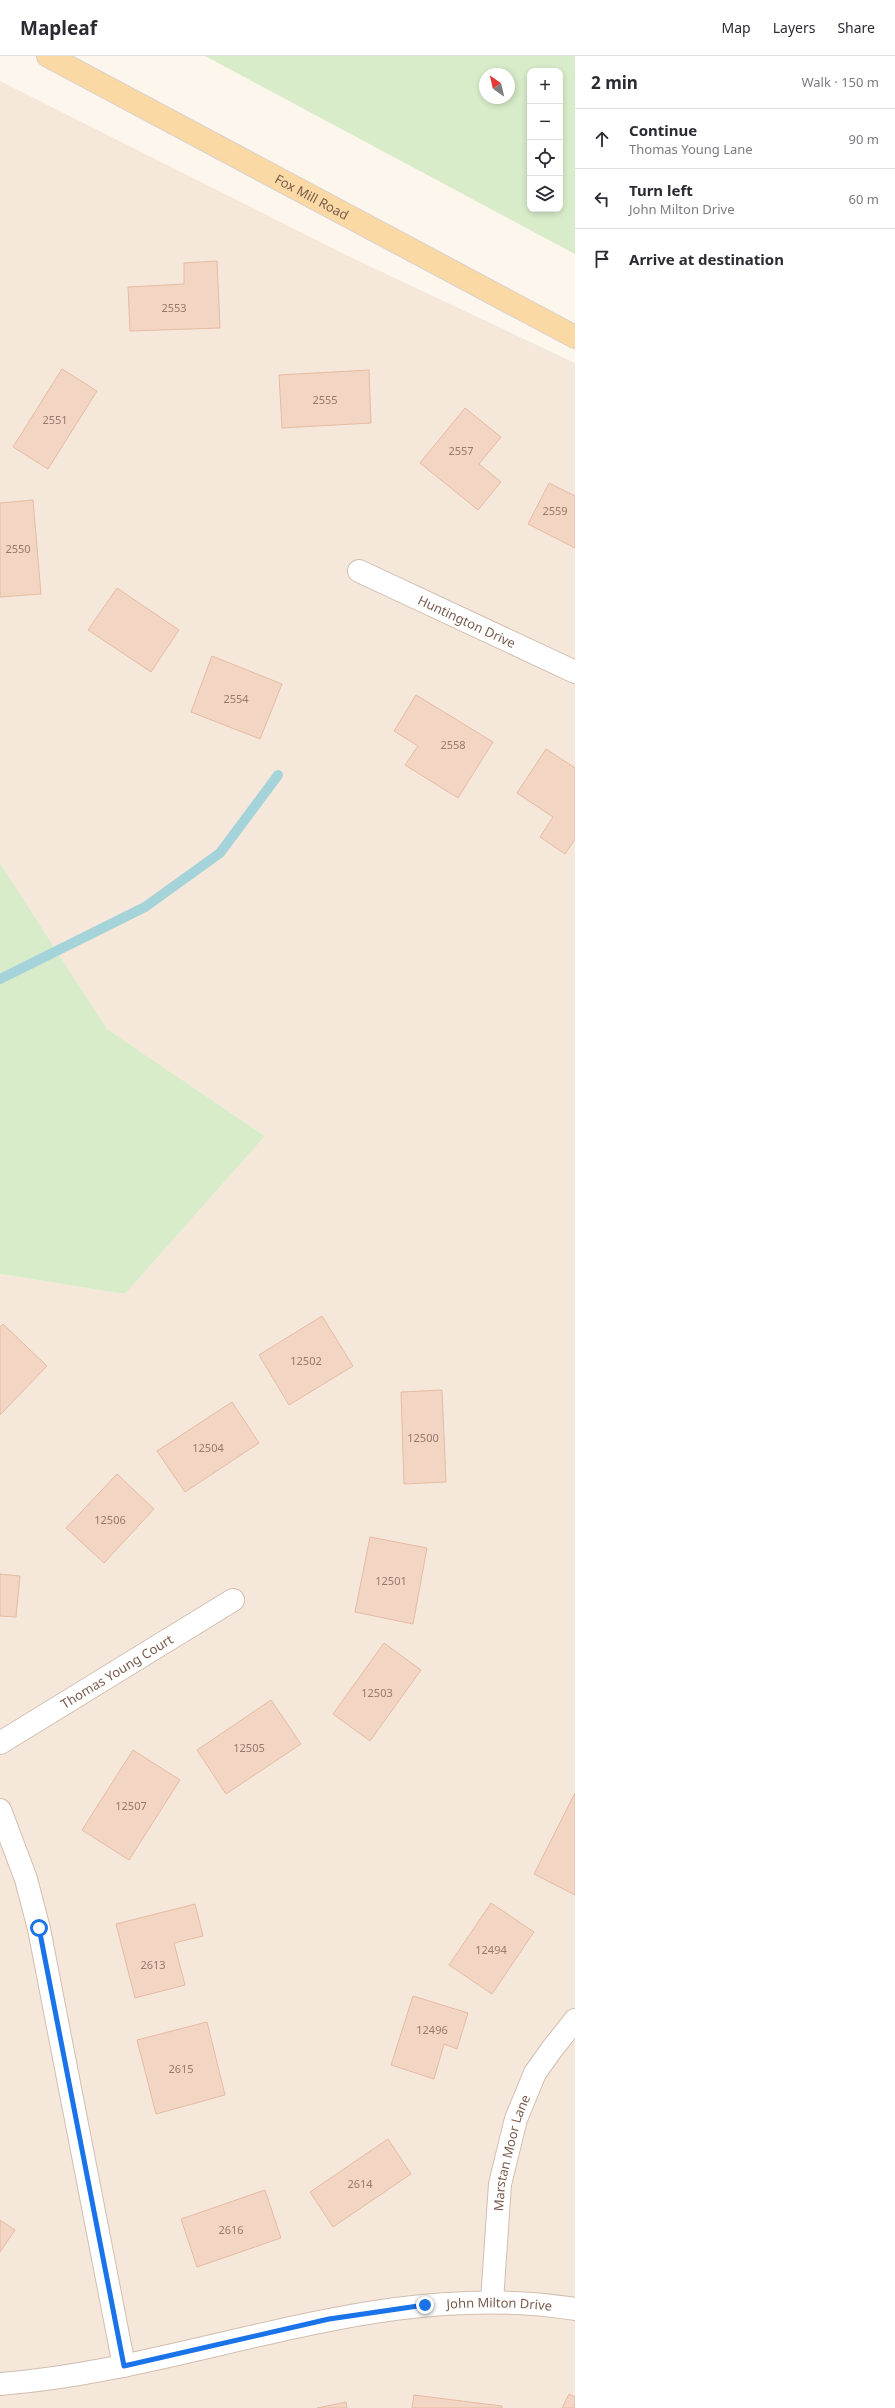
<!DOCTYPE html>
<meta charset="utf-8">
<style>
body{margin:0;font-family:"Noto Sans",sans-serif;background:#f2f2f3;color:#2b2b33}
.controls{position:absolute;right:12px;top:12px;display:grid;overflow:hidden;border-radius:8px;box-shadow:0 2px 6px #0003}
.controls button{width:36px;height:36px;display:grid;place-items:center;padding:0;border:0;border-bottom:1px solid #e1e1e2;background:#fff;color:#2b2b33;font:20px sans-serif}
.compass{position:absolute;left:479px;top:12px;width:36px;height:36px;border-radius:50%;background:#fff;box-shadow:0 2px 6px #0003;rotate:326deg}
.stop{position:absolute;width:12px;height:12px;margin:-9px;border:3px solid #1a73e8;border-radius:50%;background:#fff}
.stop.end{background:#1a73e8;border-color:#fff;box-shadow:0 1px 4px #0008}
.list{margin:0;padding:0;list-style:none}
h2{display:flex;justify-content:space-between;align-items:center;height:52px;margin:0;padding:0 16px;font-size:17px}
h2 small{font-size:13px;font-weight:400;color:#7c7c81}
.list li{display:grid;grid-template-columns:26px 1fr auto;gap:12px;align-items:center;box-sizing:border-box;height:60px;padding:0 16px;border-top:1px solid #e1e1e2}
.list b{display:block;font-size:15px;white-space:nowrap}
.list p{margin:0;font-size:13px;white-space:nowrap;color:#7c7c81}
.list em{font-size:13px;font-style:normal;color:#7c7c81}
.icon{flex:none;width:22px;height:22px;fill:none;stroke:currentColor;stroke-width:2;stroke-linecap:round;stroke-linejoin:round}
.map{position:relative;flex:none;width:575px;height:2352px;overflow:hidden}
header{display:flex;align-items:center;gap:24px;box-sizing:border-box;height:56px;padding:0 20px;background:#fff;border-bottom:1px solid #e1e1e2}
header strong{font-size:19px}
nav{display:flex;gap:22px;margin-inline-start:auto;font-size:14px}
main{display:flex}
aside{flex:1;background:#fff}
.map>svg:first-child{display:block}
.residential{fill:#f5e8da}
.green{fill:#d8ecc9;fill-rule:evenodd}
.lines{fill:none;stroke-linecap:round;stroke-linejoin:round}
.stream{stroke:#a5d3da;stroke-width:10}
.building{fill:#f3d5c3;stroke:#e6bba3}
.minor-casing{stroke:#d1beb0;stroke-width:24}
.major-casing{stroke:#dad1cd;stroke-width:24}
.minor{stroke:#fff;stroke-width:22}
.major{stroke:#fbd9a5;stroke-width:22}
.route{stroke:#1a73e8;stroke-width:5}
.labels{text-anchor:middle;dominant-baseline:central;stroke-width:4;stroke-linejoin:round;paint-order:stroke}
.number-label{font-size:11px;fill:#987a6a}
.street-label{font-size:13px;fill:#7a5c4d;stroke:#fffaf3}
</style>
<header>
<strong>Mapleaf</strong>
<nav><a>Map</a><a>Layers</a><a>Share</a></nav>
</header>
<main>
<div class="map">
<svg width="575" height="2352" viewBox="0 0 575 2352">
<rect width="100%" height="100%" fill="#fdf6ec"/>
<path class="residential" d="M 0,25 L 348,200 L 575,307 L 575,2352 L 0,2352 L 0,1218 L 125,1238 L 265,1080 L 107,973 L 0,807 Z"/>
<path class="green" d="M 205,0 L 575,0 L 575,198 ZM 530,15 L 560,15 L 560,153 L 530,153 ZM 485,18 L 509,18 L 509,42 L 485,42 Z
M 0,807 L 107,973 L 265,1080 L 125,1238 L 0,1218 Z"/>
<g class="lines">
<path class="stream" d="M 0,923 L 145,851 L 220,797 L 278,719"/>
</g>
<path class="building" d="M 217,205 L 220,272 L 130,275 L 128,231 L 184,228 L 184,207 Z
M 62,313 L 97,335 L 48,413 L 13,391 Z
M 369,314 L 371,367 L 282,372 L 279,319 Z
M 465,352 L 501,381 L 479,408 L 501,426 L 478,454 L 420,407 Z
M 549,427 L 575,440 L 575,492 L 528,468 Z
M 33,444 L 41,538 L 0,541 L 0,447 Z
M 117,532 L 179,574 L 151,616 L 88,574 Z
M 212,600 L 282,628 L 260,683 L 191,656 Z
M 416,639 L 493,686 L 458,742 L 405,709 L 418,690 L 394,675 Z
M 546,693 L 575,712 L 575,783 L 565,798 L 540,781 L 553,761 L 517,737 Z
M 322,1260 L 353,1310 L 289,1349 L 259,1299 Z
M 3,1268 L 47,1310 L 0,1359 L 0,1271 Z
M 442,1334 L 446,1426 L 404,1428 L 401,1336 Z
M 232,1346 L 259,1387 L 185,1436 L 157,1395 Z
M 117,1418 L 154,1453 L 104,1507 L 66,1472 Z
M 370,1481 L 427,1492 L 413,1568 L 355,1556 Z
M 0,1518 L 20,1520 L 16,1561 L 0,1560 Z
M 384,1587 L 421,1614 L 370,1685 L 333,1658 Z
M 271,1644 L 301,1688 L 226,1738 L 197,1694 Z
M 133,1694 L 180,1724 L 129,1804 L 82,1774 Z
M 575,1737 L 575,1839 L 534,1818 Z
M 491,1847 L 534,1876 L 492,1938 L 449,1909 Z
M 195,1848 L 203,1880 L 174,1887 L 185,1929 L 135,1942 L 116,1868 Z
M 413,1940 L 468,1957 L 457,1993 L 444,1988 L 434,2023 L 391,2009 Z
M 207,1966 L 225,2039 L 156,2058 L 137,1984 Z
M 388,2083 L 411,2118 L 333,2171 L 310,2136 Z
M 265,2134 L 281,2182 L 197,2211 L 181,2163 Z
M 0,2164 L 15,2174 L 0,2196 Z
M 569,2338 L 575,2341 L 575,2352 L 562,2352 Z
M 414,2339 L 502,2350 L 502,2352 L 412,2352 Z
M 346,2346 L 347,2352 L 317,2352 Z"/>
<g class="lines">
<defs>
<g id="minor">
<path id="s1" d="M 359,515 L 575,616"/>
<path id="s2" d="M 0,1687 L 233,1544"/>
<path d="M 0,1754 L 26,1823 L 39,1873 L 124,2310"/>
<path id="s3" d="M 492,2245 L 500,2128 L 516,2063 L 535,2017 L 552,1993 L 575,1964"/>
<path id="s4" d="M 0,2328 C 194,2313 378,2221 575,2253"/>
</g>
<g id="major">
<path id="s5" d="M 48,0 L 575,281"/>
</g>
</defs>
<use href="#minor" class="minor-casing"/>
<use href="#major" class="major-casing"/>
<use href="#minor" class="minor"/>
<use href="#major" class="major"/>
</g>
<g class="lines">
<path class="route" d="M 39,1872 L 124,2310 L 329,2263 L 425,2249"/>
</g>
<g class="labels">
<g class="number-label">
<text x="174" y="251">2553</text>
<text x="325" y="343">2555</text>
<text x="55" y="363">2551</text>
<text x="461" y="394">2557</text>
<text x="555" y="454">2559</text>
<text x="18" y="492">2550</text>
<text x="236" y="642">2554</text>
<text x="453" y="688">2558</text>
<text x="306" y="1304">12502</text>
<text x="423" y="1381">12500</text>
<text x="208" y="1391">12504</text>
<text x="110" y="1463">12506</text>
<text x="391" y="1524">12501</text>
<text x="377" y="1636">12503</text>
<text x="249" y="1691">12505</text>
<text x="131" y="1749">12507</text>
<text x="491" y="1893">12494</text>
<text x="153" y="1908">2613</text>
<text x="432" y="1973">12496</text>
<text x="181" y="2012">2615</text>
<text x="360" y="2127">2614</text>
<text x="231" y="2173">2616</text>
</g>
<g class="street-label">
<text stroke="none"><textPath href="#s5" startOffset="299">Fox Mill Road</textPath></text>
<text stroke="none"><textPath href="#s1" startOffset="119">Huntington Drive</textPath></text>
<text stroke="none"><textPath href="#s2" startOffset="137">Thomas Young Court</textPath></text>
<text stroke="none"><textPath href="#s3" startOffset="150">Marstan Moor Lane</textPath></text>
<text stroke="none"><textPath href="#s4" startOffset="507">John Milton Drive</textPath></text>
</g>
</g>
</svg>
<div class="controls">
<button>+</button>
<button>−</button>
<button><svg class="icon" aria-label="locate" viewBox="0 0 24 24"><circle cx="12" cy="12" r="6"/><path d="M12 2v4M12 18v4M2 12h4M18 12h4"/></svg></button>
<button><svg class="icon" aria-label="layers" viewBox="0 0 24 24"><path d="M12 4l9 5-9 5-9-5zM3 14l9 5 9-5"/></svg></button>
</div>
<svg class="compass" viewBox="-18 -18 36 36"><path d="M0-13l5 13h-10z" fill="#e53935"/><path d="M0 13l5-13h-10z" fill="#7c7c81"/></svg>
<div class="stop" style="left:39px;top:1872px"></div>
<div class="stop end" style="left:425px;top:2249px"></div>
</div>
<aside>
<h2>2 min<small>Walk · 150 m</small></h2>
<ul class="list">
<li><svg class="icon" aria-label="ahead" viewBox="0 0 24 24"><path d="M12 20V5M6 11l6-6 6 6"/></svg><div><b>Continue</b><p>Thomas Young Lane</p></div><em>90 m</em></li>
<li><svg class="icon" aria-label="left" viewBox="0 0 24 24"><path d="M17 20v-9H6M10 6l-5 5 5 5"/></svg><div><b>Turn left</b><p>John Milton Drive</p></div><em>60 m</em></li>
<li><svg class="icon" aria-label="arrive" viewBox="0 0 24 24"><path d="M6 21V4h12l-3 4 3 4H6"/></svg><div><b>Arrive at destination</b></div></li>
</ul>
</aside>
</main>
